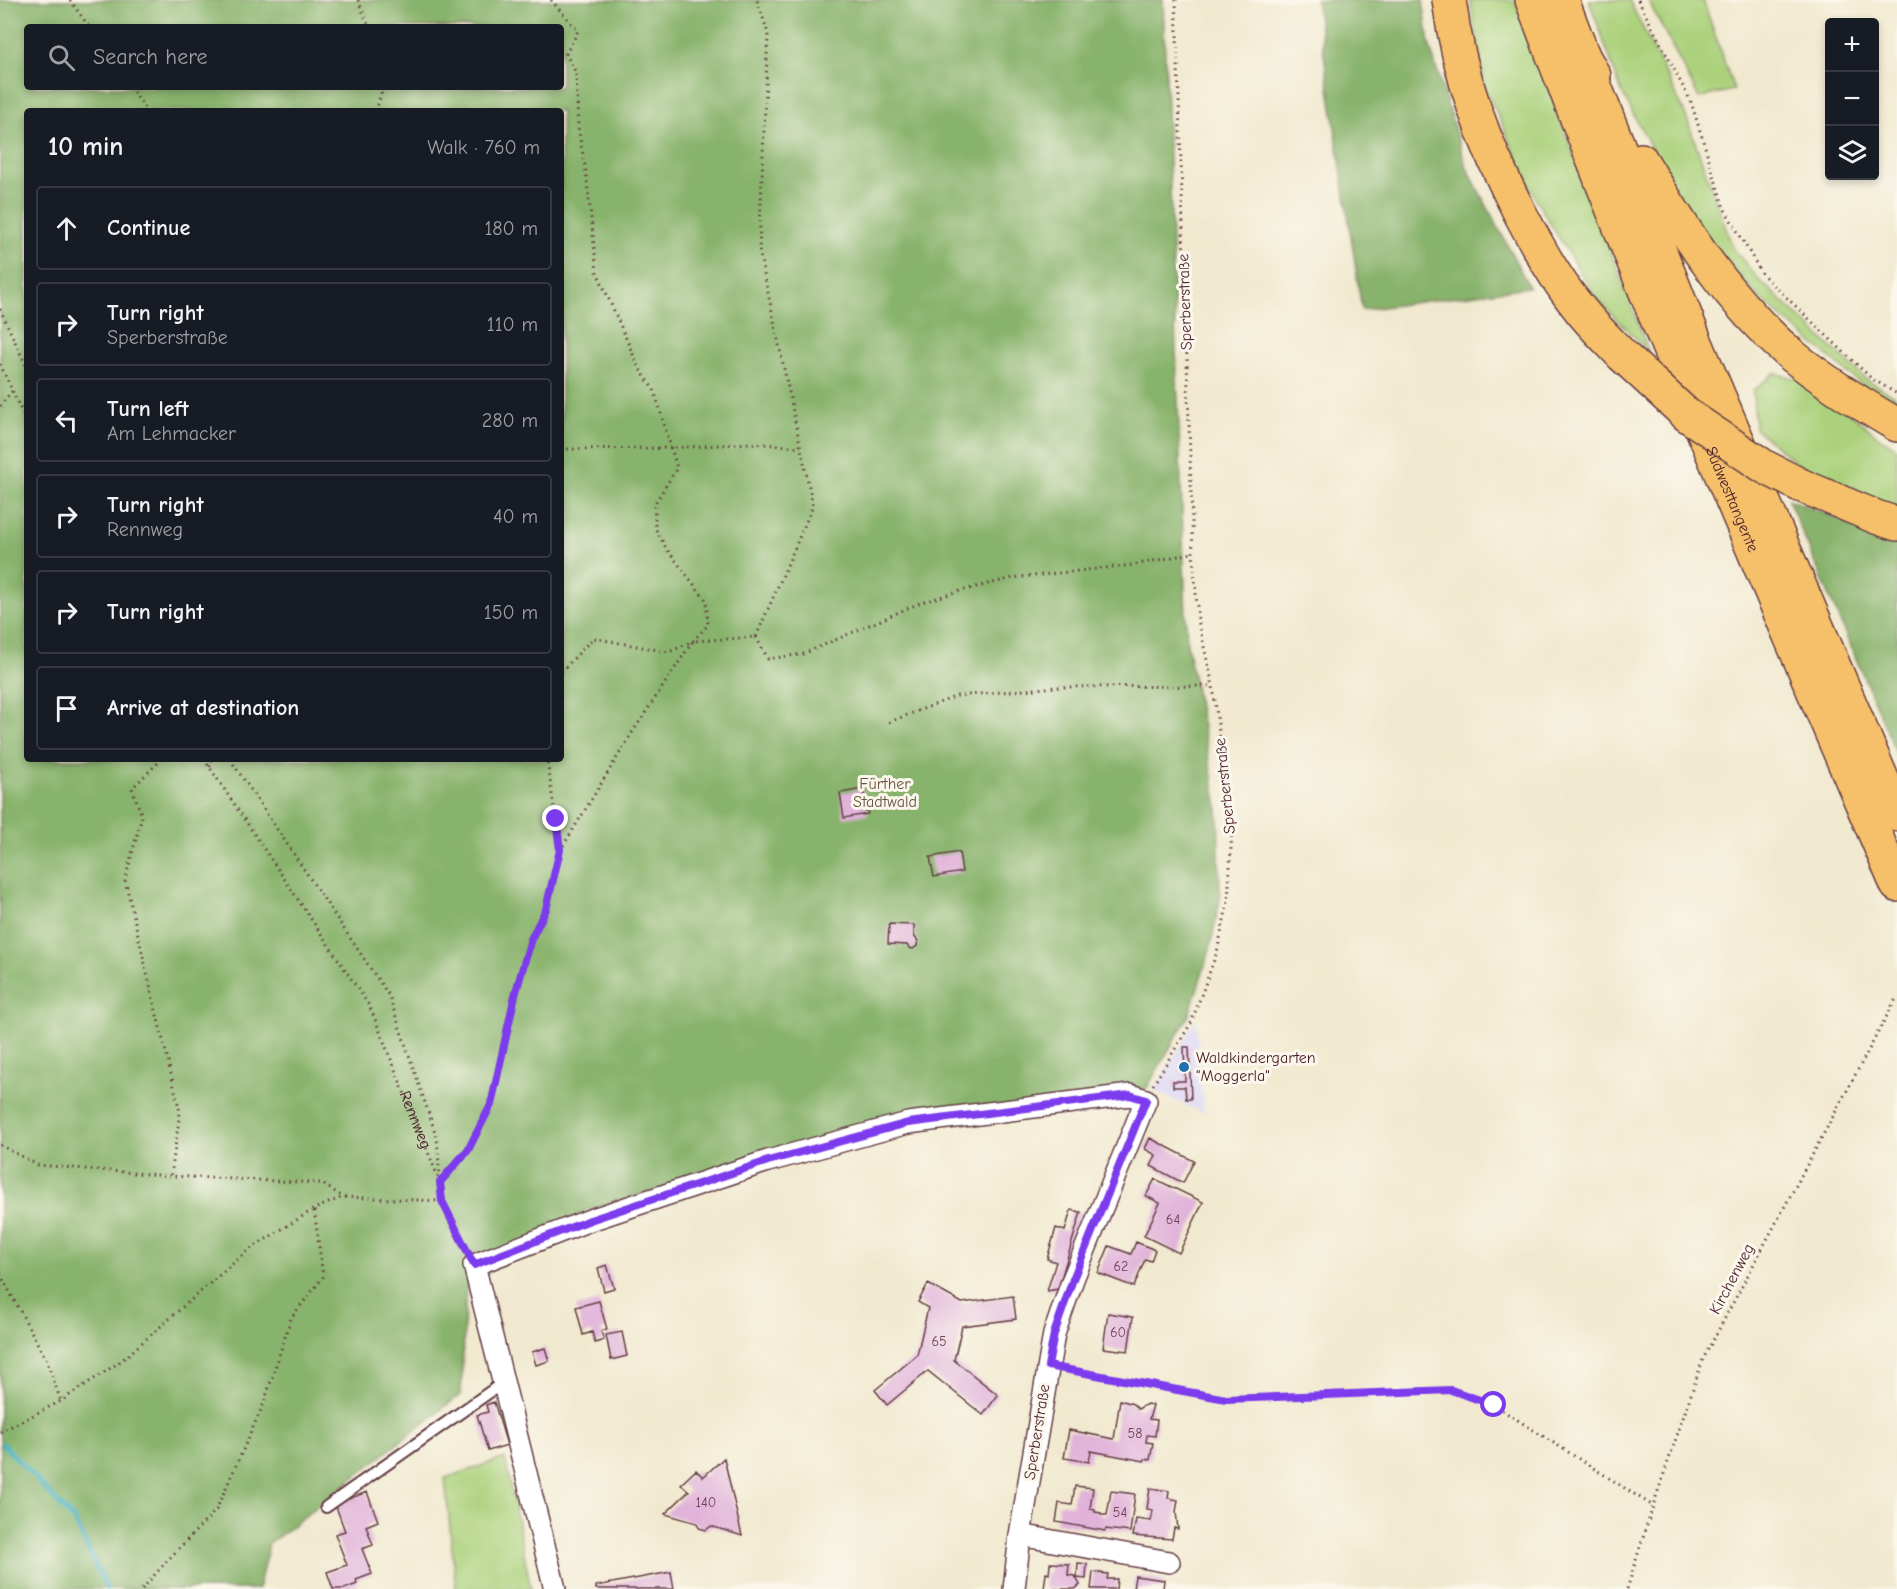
<!DOCTYPE html>
<meta charset="utf-8">
<style>
body{margin:0;font-family:"Comic Neue",sans-serif;background:#242831;color:#f1f3f6}
.controls{position:absolute;right:18px;top:18px;display:grid;overflow:hidden;border-radius:6px;box-shadow:0 3px 9px #0003}
.controls button{width:54px;height:54px;display:grid;place-items:center;padding:0;border:0;border-bottom:2px solid #363941;background:#171b24;color:#f1f3f6;font:30px sans-serif}
.stop{position:absolute;width:18px;height:18px;margin:-14px;border:4px solid #7c3aed;border-radius:50%;background:#fff}
.stop.end{background:#7c3aed;border-color:#fff;box-shadow:0 2px 6px #0008}
.list{margin:0;padding:0;list-style:none}
h2{display:flex;justify-content:space-between;align-items:center;height:78px;margin:0;padding:0 24px;font-size:26px}
h2 small{font-size:20px;font-weight:400;color:#9ea1a6}
.list li{display:grid;grid-template-columns:39px 1fr auto;gap:18px;align-items:center;box-sizing:border-box;height:84px;margin:0 12px 12px;padding:0 12px;border:2px solid #363941;border-radius:6px}
.list b{display:block;font-size:22px;white-space:nowrap}
.list p{margin:0;font-size:20px;white-space:nowrap;color:#9ea1a6}
.list em{font-size:20px;font-style:normal;color:#9ea1a6}
.icon{flex:none;width:33px;height:33px;fill:none;stroke:currentColor;stroke-width:2;stroke-linecap:round;stroke-linejoin:round}
.map{position:relative;flex:none;width:1897px;height:1589px;overflow:hidden}
.search{position:absolute;background:#171b24;box-shadow:0 3px 9px #0003;left:24px;top:24px;width:540px;height:66px;display:flex;align-items:center;gap:15px;box-sizing:border-box;padding:0 21px;border-radius:6px;color:#9ea1a6;font-size:22px}
.panel{position:absolute;background:#171b24;box-shadow:0 3px 9px #0003;left:24px;top:108px;width:540px;height:654px;border-radius:6px}
.map>svg:first-child{display:block}
.built{fill:#dbd6f7}
.green{fill:#abd17c;stroke:#7a7854;stroke-width:1.5}
.forest{fill:#88b36c;stroke:#69694c;stroke-width:1.5;fill-rule:evenodd}
.lines{fill:none;stroke-linecap:round;stroke-linejoin:round}
.stream{stroke:#42b0bf;stroke-width:5}
.building{fill:#e1b3da}
.lane-casing{stroke:#633d44;stroke-width:14}
.street-casing{stroke:#633d44;stroke-width:24}
.highway-casing{stroke:#633d44;stroke-width:36}
.path{stroke:#633d44;stroke-width:3;stroke-dasharray:1.5 4.5;stroke-linecap:butt}
.lane{stroke:#fff;stroke-width:10}
.street{stroke:#fff;stroke-width:21}
.highway{stroke:#f6c06b;stroke-width:33}
.highway-bridge-casing{stroke:#633d44;stroke-width:36;stroke-linecap:butt}
.highway-bridge{stroke:#f6c06b;stroke-width:33}
.route{stroke:#7c3aed;stroke-width:8}
.poi-dot{fill:#1f6fb2;stroke:#fbf7ec;stroke-width:2}
.labels{text-anchor:middle;dominant-baseline:central;stroke-width:6;stroke-linejoin:round;paint-order:stroke}
.number-label{font-size:14px;fill:#704457}
.street-label{font-size:16px;fill:#4a1f2b;stroke:#fbf7ec}
.park-label{font-size:16px;fill:#675443;stroke:#fbf7ec}
.poi-label{font-size:16px;fill:#4a1f2b;stroke:#fbf7ec;text-anchor:start}
</style>
<div class="map">
<svg width="1897" height="1589" viewBox="0 0 1897 1589">
<rect width="100%" height="100%" fill="#fbf7ec"/>
<filter id="ink" filterUnits="userSpaceOnUse"><feTurbulence type="fractalNoise" baseFrequency=".0167" numOctaves="2"/><feDisplacementMap in="SourceGraphic" scale="12" xChannelSelector="R" yChannelSelector="G"/><feConvolveMatrix kernelMatrix="1 2 1 2 8 2 1 2 1" color-interpolation-filters="sRGB"/></filter>
<filter id="wash" filterUnits="userSpaceOnUse"><feTurbulence type="fractalNoise" baseFrequency=".008" numOctaves="4" result="noise"/><feDisplacementMap in="SourceGraphic" scale="24" xChannelSelector="R" yChannelSelector="G"/><feGaussianBlur stdDeviation="1.35" result="paint"/><feColorMatrix in="noise" values="0 0 0 0 0 0 0 0 0 0 0 0 0 0 0 0 0 1.4 0 .05"/><feComposite in="paint" operator="in"/></filter>
<g filter="url(#wash)">
<rect width="100%" height="100%" fill="#f1e9cf"/>
<path class="built" d="M 1196,1019 L 1204,1113 L 1155,1091 Z"/>
<path class="green" d="M 1470,0 L 1515,0 L 1649,352 L 1596,298 L 1537,202 L 1485,87 Z
M 1589,0 L 1629,0 L 1684,111 L 1733,248 L 1757,278 L 1867,380 L 1897,398 L 1897,406 L 1862,385 L 1757,296 L 1715,247 L 1684,208 L 1622,93 Z
M 1648,0 L 1703,0 L 1734,90 L 1699,98 Z
M 1774,373 L 1811,382 L 1883,440 L 1897,448 L 1897,508 L 1799,465 L 1755,428 L 1753,391 Z
M 505,1458 L 531,1589 L 456,1589 L 445,1478 Z"/>
<path class="forest" d="M 0,0 L 1163,0 L 1187,644 L 1218,807 L 1220,899 L 1210,949 L 1189,1015 L 1146,1089 L 879,1124 L 585,1211 L 466,1287 L 461,1394 L 269,1544 L 258,1589 L 0,1589 ZM 27,27 L 561,27 L 561,87 L 27,87 ZM 27,111 L 561,111 L 561,759 L 27,759 Z
M 1316,0 L 1423,0 L 1429,44 L 1466,166 L 1529,287 L 1362,310 Z
M 1788,499 L 1897,541 L 1897,755 Z"/>
<g class="lines">
<path class="stream" d="M 3,1444 L 74,1520 L 107,1589"/>
</g>
<g id="blocks">
<path class="building" d="M 863,789 L 868,814 L 844,818 L 840,793 Z
M 959,852 L 962,872 L 934,877 L 930,857 Z
M 889,924 L 914,925 L 914,936 L 918,941 L 917,946 L 913,949 L 909,948 L 907,945 L 888,944 Z
M 1184,1047 L 1189,1047 L 1191,1099 L 1186,1099 L 1185,1087 L 1173,1087 L 1173,1081 L 1185,1081 Z
M 1150,1138 L 1194,1161 L 1183,1183 L 1151,1166 L 1156,1155 L 1145,1149 Z
M 1155,1179 L 1203,1202 L 1179,1253 L 1144,1236 L 1160,1203 L 1146,1196 Z
M 1071,1210 L 1081,1212 L 1058,1289 L 1047,1291 L 1056,1262 L 1047,1259 L 1056,1228 L 1065,1231 Z
M 1136,1242 L 1155,1250 L 1151,1261 L 1145,1259 L 1134,1287 L 1098,1273 L 1109,1246 L 1131,1254 Z
M 607,1265 L 614,1288 L 604,1291 L 598,1268 Z
M 928,1284 L 962,1303 L 1013,1296 L 1016,1319 L 962,1326 L 954,1360 L 998,1395 L 983,1415 L 928,1371 L 887,1405 L 875,1390 L 917,1355 L 928,1308 L 918,1302 Z
M 599,1301 L 607,1329 L 601,1331 L 604,1340 L 595,1343 L 592,1332 L 583,1335 L 576,1307 Z
M 1108,1313 L 1133,1317 L 1128,1351 L 1103,1348 Z
M 622,1332 L 627,1356 L 611,1360 L 606,1335 Z
M 545,1348 L 549,1361 L 536,1365 L 532,1352 Z
M 1120,1400 L 1133,1404 L 1138,1409 L 1147,1404 L 1153,1405 L 1149,1419 L 1157,1420 L 1155,1436 L 1147,1435 L 1146,1442 L 1153,1443 L 1150,1460 L 1145,1459 L 1144,1461 L 1091,1451 L 1089,1462 L 1064,1458 L 1069,1430 L 1114,1439 Z
M 494,1402 L 507,1445 L 488,1451 L 477,1415 L 488,1412 L 486,1405 Z
M 724,1458 L 742,1536 L 711,1526 L 706,1530 L 699,1528 L 697,1523 L 665,1514 L 689,1491 L 681,1484 L 696,1470 L 703,1477 Z
M 1075,1486 L 1093,1488 L 1090,1509 L 1095,1510 L 1095,1512 L 1101,1513 L 1101,1515 L 1107,1515 L 1111,1491 L 1135,1494 L 1130,1532 L 1106,1529 L 1105,1531 L 1056,1522 L 1059,1503 L 1072,1505 Z
M 1150,1488 L 1169,1491 L 1168,1498 L 1178,1500 L 1176,1512 L 1178,1529 L 1174,1528 L 1172,1539 L 1133,1536 L 1136,1519 L 1151,1521 L 1153,1510 L 1147,1509 Z
M 367,1492 L 378,1521 L 366,1526 L 373,1545 L 362,1549 L 372,1574 L 356,1580 L 357,1584 L 344,1589 L 333,1589 L 327,1572 L 347,1565 L 335,1534 L 345,1531 L 335,1504 Z
M 1050,1563 L 1069,1564 L 1068,1575 L 1075,1576 L 1080,1585 L 1075,1589 L 1044,1589 L 1046,1573 L 1049,1574 Z
M 1078,1563 L 1087,1564 L 1086,1579 L 1077,1578 Z
M 671,1572 L 674,1589 L 596,1589 L 596,1586 Z
M 1093,1572 L 1108,1574 L 1107,1579 L 1117,1579 L 1116,1589 L 1091,1589 Z
M 1135,1576 L 1164,1580 L 1163,1589 L 1133,1589 Z"/>
</g>
</g>
<g filter="url(#ink)">
<use href="#blocks" fill-opacity="0" stroke="#633d44" stroke-width="1.5"/>
<g class="lines">
<defs>
<path id="lane" d="M 326,1507 L 504,1382"/>
<path id="street" d="M 1020,1535 L 1169,1562
M 555,1589 L 474,1265 L 590,1220 L 768,1161 L 908,1123 L 1130,1095 L 1146,1100 L 1073,1279 L 1054,1334 L 1020,1535 L 1014,1589"/>
<g id="highway">
<path d="M 1449,0 C 1459,78 1485,146 1521,215 C 1538,247 1556,280 1579,308 C 1592,325 1608,340 1622,355"/>
<path id="s2" d="M 1532,0 C 1643,299 1771,592 1897,885"/>
<path d="M 1562,0 L 1583,56 L 1594,76"/>
<path d="M 1583,56 L 1696,343 L 1897,814"/>
<path d="M 1641,160 C 1684,231 1729,303 1794,357 C 1825,382 1863,405 1897,425"/>
<path d="M 1800,485 L 1876,517 L 1897,524"/>
</g>
</defs>
<use href="#lane" class="lane-casing"/>
<use href="#street" class="street-casing"/>
<use href="#highway" class="highway-casing"/>
<g class="path">
<path d="M 70,0 L 89,27"/>
<path d="M 358,0 L 369,27"/>
<path d="M 551,0 L 578,31 L 566,54 L 576,73 L 578,127 L 586,172 L 597,272 L 639,368 L 654,390 L 677,468 L 655,503 L 655,528 L 666,548 L 706,600 L 708,625 L 693,641 L 669,652 L 593,638 L 561,672"/>
<path d="M 1638,0 L 1691,102 L 1724,208 L 1762,274 L 1871,378 L 1897,394"/>
<path d="M 130,87 L 147,111"/>
<path d="M 376,111 L 383,87"/>
<path d="M 0,309 L 27,368"/>
<path d="M 0,364 L 27,423"/>
<path d="M 0,406 L 12,391"/>
<path d="M 561,449 L 671,448 L 751,443 L 801,447"/>
<path d="M 756,637 L 768,659 L 803,654 L 922,602 L 968,589 L 1013,578 L 1133,565 L 1193,553"/>
<path d="M 889,722 L 957,696 L 1057,687 L 1213,686"/>
<path d="M 162,759 L 132,788 L 142,816 L 125,880 L 180,1112 L 171,1176"/>
<path id="s1" d="M 204,759 L 370,1007 L 440,1182 L 442,1201 L 467,1250"/>
<path d="M 230,759 L 389,996 L 437,1138 L 440,1177"/>
<path d="M 210,767 L 212,759"/>
<path d="M 560,851 L 632,733 L 693,641 L 756,637 L 813,506 L 759,250 L 768,33 L 757,0"/>
<path d="M 1153,1085 L 1191,1023 L 1217,952 L 1228,902 L 1232,831 L 1213,686 L 1198,620 L 1193,553 L 1176,0"/>
<path d="M 0,1145 L 38,1165 L 171,1176 L 321,1183 L 343,1197"/>
<path d="M 440,1182 L 468,1151 L 491,1105 L 515,995 L 531,939 L 546,908 L 560,851 L 547,759"/>
<path d="M 0,1274 L 46,1359 L 61,1401"/>
<path d="M 1065,1370 L 1226,1399 L 1451,1390 L 1494,1405 L 1653,1506"/>
<path d="M 0,1432 L 61,1401 L 121,1361 L 247,1251 L 314,1209 L 343,1197 L 442,1201"/>
<path d="M 142,1589 L 166,1562 L 216,1510 L 264,1403 L 291,1318 L 323,1277 L 314,1209"/>
<path d="M 1627,1589 L 1653,1506 L 1703,1359 L 1897,997"/>
</g>
<use href="#lane" class="lane"/>
<use href="#street" class="street"/>
<use href="#highway" class="highway"/>
<defs>
<path id="highway-bridge" d="M 1622,355 L 1687,415 L 1765,467 L 1800,485"/>
</defs>
<use href="#highway-bridge" class="highway-bridge-casing"/>
<use href="#highway-bridge" class="highway-bridge"/>
</g>
</g>
<g class="lines" filter="url(#ink)">
<path class="route" d="M 556,819 L 560,850 L 546,909 L 531,939 L 515,995 L 491,1105 L 468,1150 L 440,1182 L 442,1201 L 474,1265 L 590,1220 L 768,1161 L 908,1123 L 1130,1095 L 1146,1100 L 1073,1279 L 1054,1334 L 1048,1366 L 1226,1399 L 1451,1390 L 1494,1405"/>
</g>
<circle class="poi-dot" cx="1184" cy="1067" r="6"/>
<g class="labels">
<g class="number-label">
<text x="1173" y="1219">64</text>
<text x="1121" y="1266">62</text>
<text x="1118" y="1332">60</text>
<text x="939" y="1341">65</text>
<text x="1135" y="1433">58</text>
<text x="706" y="1502">140</text>
<text x="1120" y="1512">54</text>
</g>
<g class="street-label">
<text transform="translate(1185 302) rotate(-92)">Sperberstraße</text>
<text stroke="none"><textPath href="#s2" startOffset="538">Südwesttangente</textPath></text>
<text transform="translate(1225 786) rotate(-96)">Sperberstraße</text>
<text stroke="none"><textPath href="#s1" startOffset="420">Rennweg</textPath></text>
<text transform="translate(1732 1279) rotate(-62)">Kirchenweg</text>
<text transform="translate(1037 1432) rotate(-81)">Sperberstraße</text>
</g>
<g class="park-label">
<text x="885" y="784">Fürther<tspan x="885" dy="18">Stadtwald</tspan></text>
</g>
<g class="poi-label">
<text x="1196" y="1058">Waldkindergarten<tspan x="1196" dy="18">"Moggerla"</tspan></text>
</g>
</g>
</svg>
<div class="controls">
<button>+</button>
<button>−</button>
<button><svg class="icon" aria-label="layers" viewBox="0 0 24 24"><path d="M12 4l9 5-9 5-9-5zM3 14l9 5 9-5"/></svg></button>
</div>
<div class="stop" style="left:1494px;top:1405px"></div>
<div class="stop end" style="left:556px;top:819px"></div>
<div class="search"><svg class="icon" aria-label="search" viewBox="0 0 24 24"><circle cx="10" cy="10" r="6"/><path d="M15 15l6 6"/></svg>Search here</div>
<section class="panel">
<h2>10 min<small>Walk · 760 m</small></h2>
<ul class="list">
<li><svg class="icon" aria-label="ahead" viewBox="0 0 24 24"><path d="M12 20V5M6 11l6-6 6 6"/></svg><div><b>Continue</b></div><em>180 m</em></li>
<li><svg class="icon" aria-label="right" viewBox="0 0 24 24"><path d="M7 20v-9h11M14 6l5 5-5 5"/></svg><div><b>Turn right</b><p>Sperberstraße</p></div><em>110 m</em></li>
<li><svg class="icon" aria-label="left" viewBox="0 0 24 24"><path d="M17 20v-9H6M10 6l-5 5 5 5"/></svg><div><b>Turn left</b><p>Am Lehmacker</p></div><em>280 m</em></li>
<li><svg class="icon" aria-label="right" viewBox="0 0 24 24"><path d="M7 20v-9h11M14 6l5 5-5 5"/></svg><div><b>Turn right</b><p>Rennweg</p></div><em>40 m</em></li>
<li><svg class="icon" aria-label="right" viewBox="0 0 24 24"><path d="M7 20v-9h11M14 6l5 5-5 5"/></svg><div><b>Turn right</b></div><em>150 m</em></li>
<li><svg class="icon" aria-label="arrive" viewBox="0 0 24 24"><path d="M6 21V4h12l-3 4 3 4H6"/></svg><div><b>Arrive at destination</b></div></li>
</ul>
</section>
</div>
